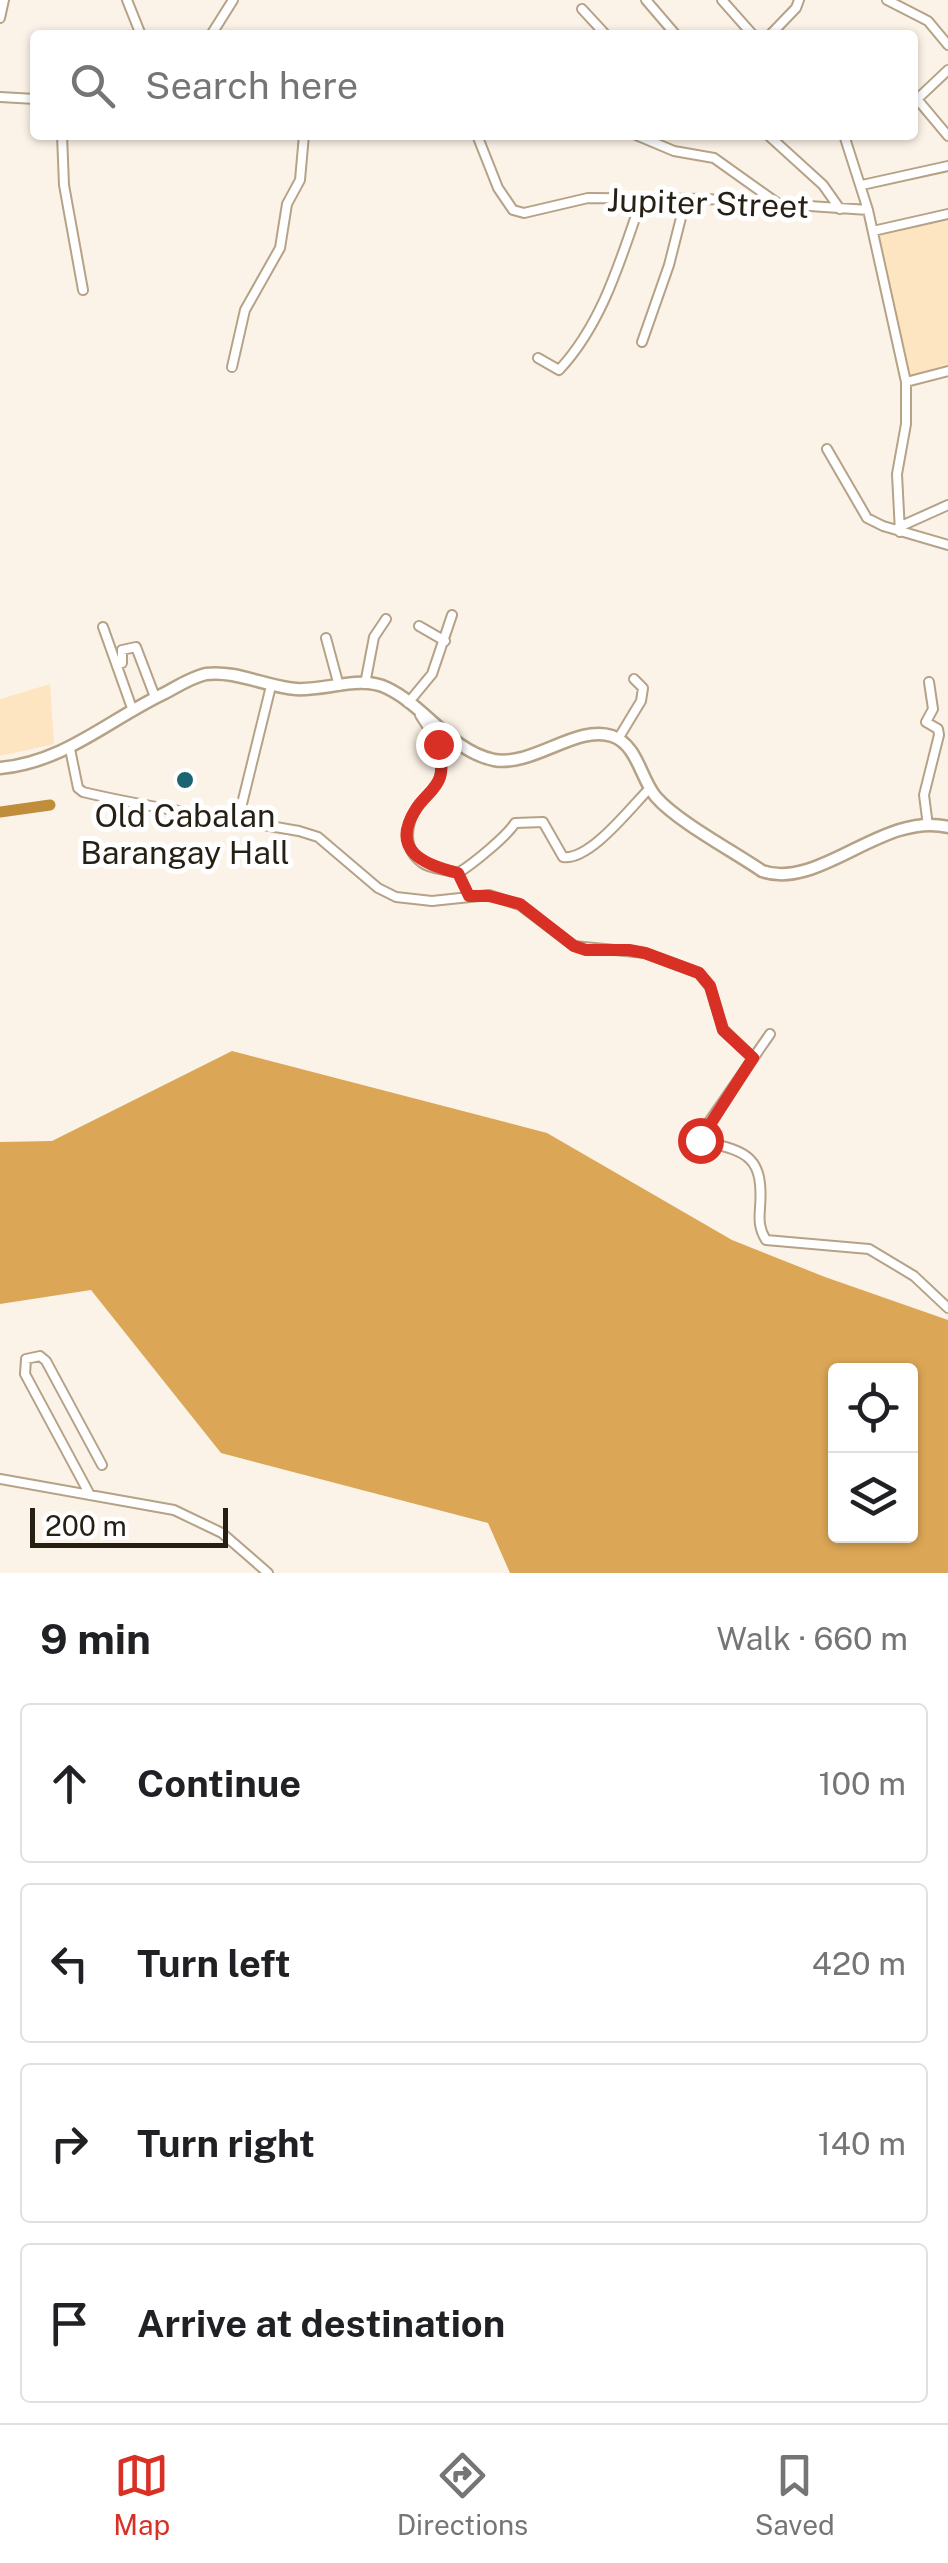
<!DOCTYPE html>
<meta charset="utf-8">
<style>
body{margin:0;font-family:"Public Sans",sans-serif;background:#f2f2f2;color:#202124}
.controls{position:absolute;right:30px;bottom:30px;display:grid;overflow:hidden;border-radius:10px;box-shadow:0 2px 8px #0004}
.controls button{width:90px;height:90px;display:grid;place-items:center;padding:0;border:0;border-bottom:2px solid #e0e0e0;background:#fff;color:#202124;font:50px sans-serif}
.scale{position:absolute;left:30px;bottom:25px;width:198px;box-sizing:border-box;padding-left:10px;border:5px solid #261f14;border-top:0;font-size:28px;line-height:35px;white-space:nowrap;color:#261f14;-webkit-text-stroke:8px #fff;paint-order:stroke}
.stop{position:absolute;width:30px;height:30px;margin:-22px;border:8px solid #d93025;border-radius:50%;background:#fff}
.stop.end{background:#d93025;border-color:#fff;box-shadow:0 2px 10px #0008}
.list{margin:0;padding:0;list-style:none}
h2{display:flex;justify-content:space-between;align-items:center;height:130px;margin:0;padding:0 40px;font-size:42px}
h2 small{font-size:32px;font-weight:400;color:#757577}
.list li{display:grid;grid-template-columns:65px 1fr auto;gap:30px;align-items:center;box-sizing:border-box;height:160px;margin:0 20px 20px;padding:0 20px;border:2px solid #e0e0e0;border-radius:10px}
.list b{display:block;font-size:38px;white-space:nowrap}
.list em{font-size:32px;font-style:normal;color:#757577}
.icon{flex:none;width:55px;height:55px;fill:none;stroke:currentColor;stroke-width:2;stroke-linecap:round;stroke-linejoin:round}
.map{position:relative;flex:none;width:948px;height:1573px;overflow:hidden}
.search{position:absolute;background:#fff;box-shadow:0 2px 8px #0004;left:30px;right:30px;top:30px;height:110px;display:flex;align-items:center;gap:25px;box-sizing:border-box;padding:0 35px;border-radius:10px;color:#757577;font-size:38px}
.sheet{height:850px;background:#fff}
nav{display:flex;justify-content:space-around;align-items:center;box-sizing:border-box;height:140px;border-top:2px solid #e0e0e0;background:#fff;font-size:28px;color:#757577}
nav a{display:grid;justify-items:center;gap:5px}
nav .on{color:#d93025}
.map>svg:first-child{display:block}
.built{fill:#fee5c2}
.forest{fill:#dba656;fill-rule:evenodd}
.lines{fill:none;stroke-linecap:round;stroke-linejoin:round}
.river{stroke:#c08d3b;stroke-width:11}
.minor-casing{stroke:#b5a287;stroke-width:12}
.highway-casing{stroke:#b5a287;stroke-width:15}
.minor{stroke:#fff;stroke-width:8}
.highway{stroke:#fff;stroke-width:10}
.route{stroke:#d93025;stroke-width:12}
.poi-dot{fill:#1d6473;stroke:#fff;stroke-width:4}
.labels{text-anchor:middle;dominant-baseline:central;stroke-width:10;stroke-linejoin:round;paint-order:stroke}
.street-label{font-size:32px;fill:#261f14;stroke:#fff}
.poi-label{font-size:32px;fill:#261f14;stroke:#fff}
</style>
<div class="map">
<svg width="948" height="1573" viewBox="0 0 948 1573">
<rect width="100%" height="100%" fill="#fcf3e8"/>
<path class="built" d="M 948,221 L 948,364 L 905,377 L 876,234 Z
M 50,684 L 54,744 L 0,756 L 0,699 Z"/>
<path class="forest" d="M 232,1051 L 547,1133 L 732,1240 L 825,1277 L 948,1320 L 948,1573 L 510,1573 L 488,1523 L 221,1453 L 91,1290 L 0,1304 L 0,1142 L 52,1141 ZM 836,1370 L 910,1370 L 910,1536 L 836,1536 Z"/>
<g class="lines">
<path class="river" d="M 0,812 L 50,805"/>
<defs>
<path id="minor" d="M 127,0 L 141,35
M 646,0 L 676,35
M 722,0 L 753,35
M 887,0 L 928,21 L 948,45
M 582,9 L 606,35
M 0,18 L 4,0
M 211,35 L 233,0
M 770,35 L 796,8 L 799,0
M 0,97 L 35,99
M 917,99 L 948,136
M 913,103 L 948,70
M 62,135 L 64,185 L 83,290
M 477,135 L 498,188 L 513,210 L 524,213 L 588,198 L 706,199 L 868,210
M 636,135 L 674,151 L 714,158 L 780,205
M 768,135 L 823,185 L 840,209
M 844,135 L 868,210 L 906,382 L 906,424 L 897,474 L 900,532
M 862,185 L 948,166
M 873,231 L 948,214
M 642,342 L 669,265 L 686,198
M 538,358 L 559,370 C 603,323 621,258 642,198
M 232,367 L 245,310 L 280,248 L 287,204 L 300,180 L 304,135
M 906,382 L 948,371
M 827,449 L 867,518 L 883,526 L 948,545
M 899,527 L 948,505
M 419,626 L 445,641
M 103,627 L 133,711
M 326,638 L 339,686
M 122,663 L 122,650 L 136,647 L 155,697
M 365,684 L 374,637 L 386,619
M 408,703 L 432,674 L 452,615
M 420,715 C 431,733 445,751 441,773 C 439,786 427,795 419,805 C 406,821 402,848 421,862 C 430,869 447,870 458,873 C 473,864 507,836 515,823 L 543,822 L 563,857 C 590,861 631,807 650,788
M 618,739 L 641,701 L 643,688 L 634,679
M 70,749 L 78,788 L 83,792 C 153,809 227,818 299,831 L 318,837 L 378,888 L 396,897 L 432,901 L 489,895 L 520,905 L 574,946 L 645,953 L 699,973 L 710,987 L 723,1029 L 753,1058
M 238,820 L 271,686
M 928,826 L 924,795 L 939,735 L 938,729 L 926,722 L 933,709 L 929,682
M 770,1034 L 700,1135 L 700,1140 C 746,1152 764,1154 760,1208 C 759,1220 759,1229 766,1240 L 869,1249 L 914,1276 L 948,1308
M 0,1479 L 174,1510 L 222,1533 L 268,1573
M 90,1495 L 25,1374 L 26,1359 L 40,1356 L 46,1361 L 102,1465"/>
<path id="highway" d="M 0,768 C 65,762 108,720 165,693 C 178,686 192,677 206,674 C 236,670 267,687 296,689 C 325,691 360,675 387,688 C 425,706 451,751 494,760 C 533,767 577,724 612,736 C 638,745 640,778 656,797 C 678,822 733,851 762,871 C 819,891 883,811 948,827"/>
</defs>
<use href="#minor" class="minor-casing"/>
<use href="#highway" class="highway-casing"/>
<use href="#minor" class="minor"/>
<use href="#highway" class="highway"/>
</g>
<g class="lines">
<path class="route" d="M 438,744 C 440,755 443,766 440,777 C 436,790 423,797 416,809 C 389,851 425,865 458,873 L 469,896 L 489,896 L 520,904 L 574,946 L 586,950 L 629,950 L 645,953 L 699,973 L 710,986 L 723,1030 L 753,1058 L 700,1140"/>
</g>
<circle class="poi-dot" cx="185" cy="780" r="10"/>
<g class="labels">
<g class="street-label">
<text transform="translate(708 203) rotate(2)">Jupiter Street</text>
</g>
<g class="poi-label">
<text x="185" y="815">Old Cabalan<tspan x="185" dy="37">Barangay Hall</tspan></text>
</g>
</g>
</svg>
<div class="controls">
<button><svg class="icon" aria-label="locate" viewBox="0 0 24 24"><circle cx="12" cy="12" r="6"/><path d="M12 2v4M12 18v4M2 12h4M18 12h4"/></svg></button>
<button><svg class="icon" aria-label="layers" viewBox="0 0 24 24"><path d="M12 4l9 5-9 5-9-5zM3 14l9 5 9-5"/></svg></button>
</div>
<div class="scale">200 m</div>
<div class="stop" style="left:700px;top:1140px"></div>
<div class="stop end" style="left:438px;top:744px"></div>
<div class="search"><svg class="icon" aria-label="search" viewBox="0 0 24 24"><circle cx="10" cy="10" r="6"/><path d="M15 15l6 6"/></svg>Search here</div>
</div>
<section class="sheet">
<h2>9 min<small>Walk · 660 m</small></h2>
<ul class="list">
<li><svg class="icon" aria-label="ahead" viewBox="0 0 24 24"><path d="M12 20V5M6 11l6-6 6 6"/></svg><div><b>Continue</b></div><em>100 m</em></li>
<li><svg class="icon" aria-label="left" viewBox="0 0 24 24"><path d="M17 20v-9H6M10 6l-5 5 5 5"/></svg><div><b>Turn left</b></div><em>420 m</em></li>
<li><svg class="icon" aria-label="right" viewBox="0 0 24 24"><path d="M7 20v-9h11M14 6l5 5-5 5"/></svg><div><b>Turn right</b></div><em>140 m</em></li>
<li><svg class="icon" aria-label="arrive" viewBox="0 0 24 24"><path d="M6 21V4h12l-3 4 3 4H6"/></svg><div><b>Arrive at destination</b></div></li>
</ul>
</section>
<nav>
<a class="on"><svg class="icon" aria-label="map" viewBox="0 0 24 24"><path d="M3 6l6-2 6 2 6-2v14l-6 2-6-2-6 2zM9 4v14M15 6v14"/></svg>Map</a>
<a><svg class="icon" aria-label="directions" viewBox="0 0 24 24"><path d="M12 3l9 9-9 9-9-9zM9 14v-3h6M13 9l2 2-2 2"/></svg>Directions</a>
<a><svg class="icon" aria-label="saved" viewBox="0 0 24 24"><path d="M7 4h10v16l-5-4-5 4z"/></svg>Saved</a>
</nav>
